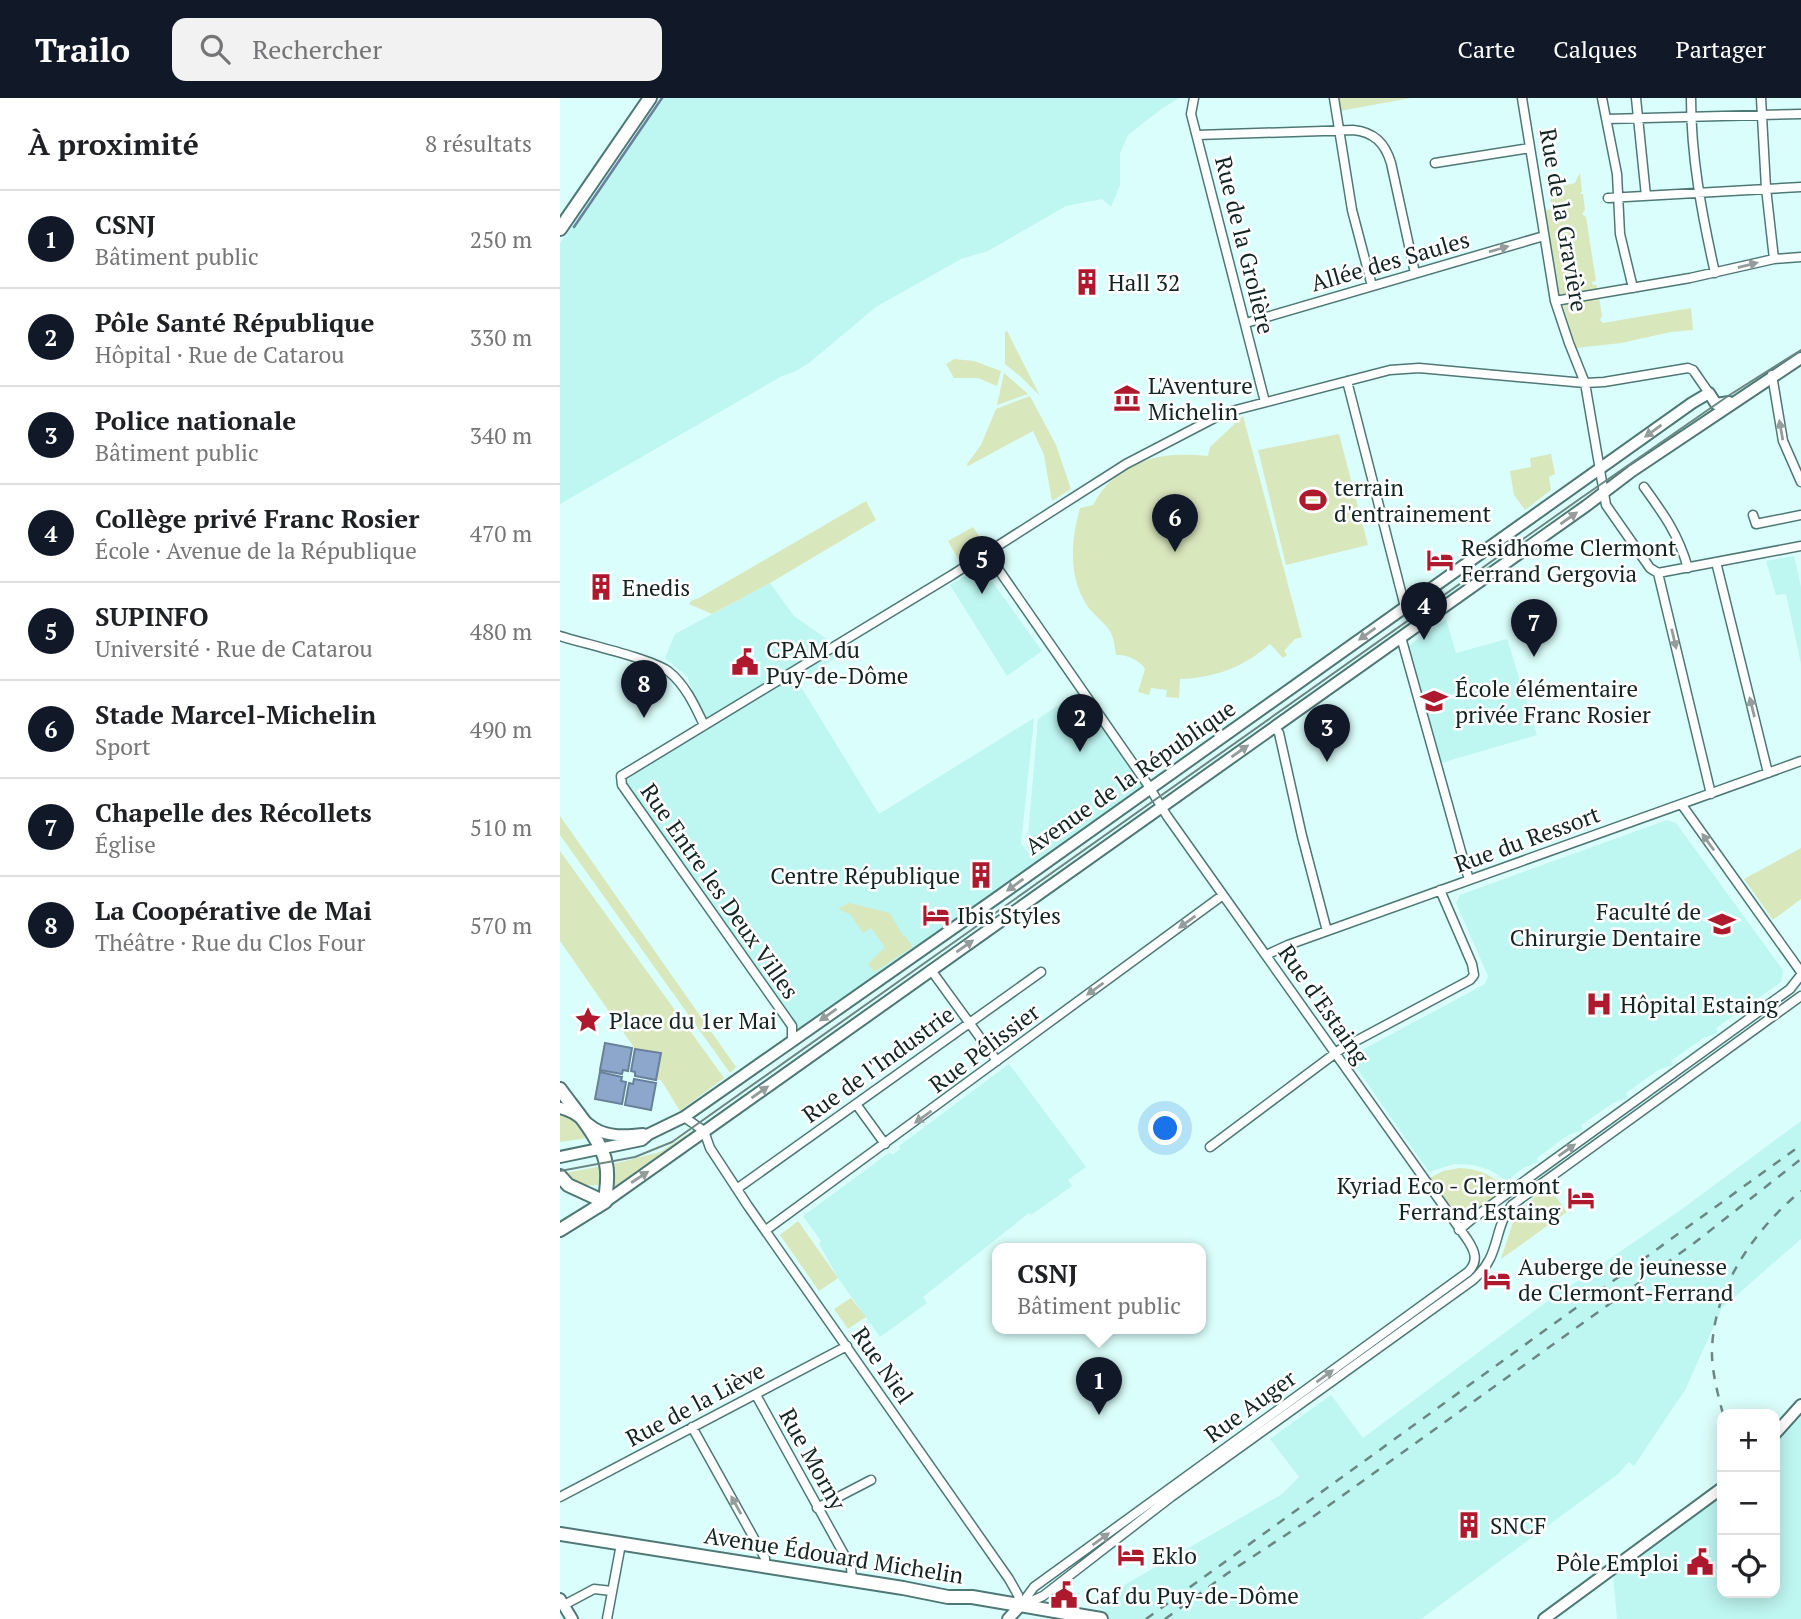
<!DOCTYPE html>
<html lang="fr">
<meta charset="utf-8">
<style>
body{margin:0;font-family:"PT Serif",serif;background:#f2f2f2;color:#202124}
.controls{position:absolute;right:21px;bottom:21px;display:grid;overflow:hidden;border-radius:14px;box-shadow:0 4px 18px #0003}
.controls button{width:63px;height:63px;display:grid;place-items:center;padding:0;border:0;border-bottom:2px solid #e0e0e0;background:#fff;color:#202124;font:35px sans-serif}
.you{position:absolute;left:606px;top:1031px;width:24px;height:24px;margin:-18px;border:5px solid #fff;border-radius:50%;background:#1a73e8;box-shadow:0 0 0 10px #1a73e833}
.badge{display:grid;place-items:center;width:46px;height:46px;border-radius:50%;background:#111827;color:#fff;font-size:23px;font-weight:700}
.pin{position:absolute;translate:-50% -58px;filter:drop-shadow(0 2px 4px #0008)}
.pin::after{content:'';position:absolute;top:37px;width:24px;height:21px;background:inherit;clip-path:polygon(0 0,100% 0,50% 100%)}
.popup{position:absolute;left:432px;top:1145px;width:214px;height:91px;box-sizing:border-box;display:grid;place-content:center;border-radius:14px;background:#fff;filter:drop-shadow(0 2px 5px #0005);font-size:23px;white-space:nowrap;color:#757577}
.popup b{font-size:26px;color:#202124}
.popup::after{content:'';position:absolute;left:50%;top:100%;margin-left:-14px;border:14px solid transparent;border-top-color:#fff}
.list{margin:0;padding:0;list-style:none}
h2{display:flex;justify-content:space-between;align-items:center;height:91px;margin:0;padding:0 28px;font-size:30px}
h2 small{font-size:23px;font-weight:400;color:#757577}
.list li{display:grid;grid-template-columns:46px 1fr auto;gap:21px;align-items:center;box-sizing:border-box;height:98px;padding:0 28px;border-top:2px solid #e0e0e0}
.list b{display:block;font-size:26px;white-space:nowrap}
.list p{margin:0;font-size:23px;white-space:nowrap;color:#757577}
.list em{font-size:23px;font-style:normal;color:#757577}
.icon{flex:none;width:38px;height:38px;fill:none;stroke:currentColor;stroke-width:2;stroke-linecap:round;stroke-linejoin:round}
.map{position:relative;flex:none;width:1241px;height:1521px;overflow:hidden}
header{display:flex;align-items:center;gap:42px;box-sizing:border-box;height:98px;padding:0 35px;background:#111827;color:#fff}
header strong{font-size:33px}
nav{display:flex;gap:38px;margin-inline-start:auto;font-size:24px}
.search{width:490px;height:63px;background:#f2f2f2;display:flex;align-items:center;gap:18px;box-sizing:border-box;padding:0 24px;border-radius:14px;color:#757577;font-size:26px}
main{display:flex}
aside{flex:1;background:#fff}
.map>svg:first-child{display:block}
.built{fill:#bef6f1}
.green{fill:#d9e7bd}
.water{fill:#8da7cc;stroke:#688099;stroke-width:2}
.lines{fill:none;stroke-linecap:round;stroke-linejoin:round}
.stream{stroke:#688099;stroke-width:2.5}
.street-casing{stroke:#4e7875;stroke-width:11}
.secondary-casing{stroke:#4e7875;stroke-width:14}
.primary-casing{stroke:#4e7875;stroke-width:16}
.street{stroke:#fff;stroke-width:8}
.secondary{stroke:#fff;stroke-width:10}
.primary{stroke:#fff;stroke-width:12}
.tram{stroke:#6c8684;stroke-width:2}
.rail{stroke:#6c8684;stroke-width:2.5;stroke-dasharray:9 9;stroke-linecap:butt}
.oneway{fill:#949c9c}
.labels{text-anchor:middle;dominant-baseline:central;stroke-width:5;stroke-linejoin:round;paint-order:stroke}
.street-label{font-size:23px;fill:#122423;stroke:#fff}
.poi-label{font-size:23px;fill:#122423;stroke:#fff;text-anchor:start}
</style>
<header>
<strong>Trailo</strong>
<div class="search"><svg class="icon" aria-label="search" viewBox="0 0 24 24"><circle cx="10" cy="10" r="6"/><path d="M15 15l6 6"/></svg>Rechercher</div>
<nav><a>Carte</a><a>Calques</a><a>Partager</a></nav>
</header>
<main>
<aside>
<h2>À proximité<small>8 résultats</small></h2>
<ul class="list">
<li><span class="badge">1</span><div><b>CSNJ</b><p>Bâtiment public</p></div><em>250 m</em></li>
<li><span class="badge">2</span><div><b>Pôle Santé République</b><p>Hôpital · Rue de Catarou</p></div><em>330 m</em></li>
<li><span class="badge">3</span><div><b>Police nationale</b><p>Bâtiment public</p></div><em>340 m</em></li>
<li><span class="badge">4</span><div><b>Collège privé Franc Rosier</b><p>École · Avenue de la République</p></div><em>470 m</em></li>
<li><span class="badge">5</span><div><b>SUPINFO</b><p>Université · Rue de Catarou</p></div><em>480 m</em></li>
<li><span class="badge">6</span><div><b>Stade Marcel-Michelin</b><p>Sport</p></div><em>490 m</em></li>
<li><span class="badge">7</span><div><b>Chapelle des Récollets</b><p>Église</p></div><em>510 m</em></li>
<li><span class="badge">8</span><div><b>La Coopérative de Mai</b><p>Théâtre · Rue du Clos Four</p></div><em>570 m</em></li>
</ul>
</aside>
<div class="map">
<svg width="1241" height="1521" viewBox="0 0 1241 1521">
<rect width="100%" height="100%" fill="#dafefb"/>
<path class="built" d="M 101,0 L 619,0 L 600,12 L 568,37 L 560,55 L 560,87 L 551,109 L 542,101 L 506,108 L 428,153 L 401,161 L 316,209 L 249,265 L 234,274 L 222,278 L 0,406 L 0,145 Z
M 1234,458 L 1241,489 L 1241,566 L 1226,496 L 1216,497 L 1206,463 Z
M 418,470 L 424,472 L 482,553 L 447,578 L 390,487 Z
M 210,485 L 234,518 L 285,554 L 238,584 L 319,716 L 474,620 L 461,746 L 475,762 L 467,750 L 478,621 L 522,591 L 587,686 L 242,935 L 155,816 L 61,678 L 144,627 L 127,578 L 105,560 L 115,536 Z
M 886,521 L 896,555 L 947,541 L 977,637 L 881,665 L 848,548 Z
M 1107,722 L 1116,725 L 1223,872 L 1221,884 L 1156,930 L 1158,935 L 1143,940 L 1111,963 L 1113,967 L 1098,972 L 1066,995 L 1068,1000 L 1053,1005 L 1021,1027 L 1023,1032 L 1008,1037 L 977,1060 L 978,1064 L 963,1070 L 947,1083 L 930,1072 L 913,1067 L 894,1066 L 869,1074 L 789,959 L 925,886 L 928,878 L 896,805 L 900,797 Z
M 449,966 L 526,1069 L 508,1082 L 512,1088 L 471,1117 L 469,1115 L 363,1199 L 367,1205 L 320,1239 L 278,1180 L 259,1146 L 261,1143 L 243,1118 L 330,1054 L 332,1057 L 340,1051 L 339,1048 Z
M 1241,1023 L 1241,1141 L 1162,1210 L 1125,1292 L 1074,1368 L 1069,1364 L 1058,1376 L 861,1521 L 534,1521 L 546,1513 L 539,1509 L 545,1502 L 566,1486 L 722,1396 L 739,1379 L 710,1341 L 771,1297 L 803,1340 L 974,1213 L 1122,1111 Z
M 1241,1318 L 1241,1521 L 1057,1521 L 1053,1477 L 1162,1398 L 1162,1495 L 1215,1495 L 1215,1347 Z"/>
<path class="green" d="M 778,0 L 851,0 L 780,13 Z
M 1020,75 L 1022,93 L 1020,96 L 1023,96 L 1025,112 L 1022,116 L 1026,119 L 1036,183 L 1032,184 L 1033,187 L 1037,187 L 1037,191 L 999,198 L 985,113 L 991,111 L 990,91 L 1015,85 Z
M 1039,199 L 1042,218 L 1040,222 L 1043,225 L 1131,210 L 1133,232 L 1111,234 L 1061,245 L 1016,250 L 1002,204 Z
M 447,233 L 480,298 L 460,278 L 445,266 L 445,234 Z
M 394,261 L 414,263 L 441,273 L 437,288 L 418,280 L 394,280 L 386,266 Z
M 444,275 L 468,296 L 437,307 Z
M 470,298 L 496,347 L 511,391 L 492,403 L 484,357 L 473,333 L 408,368 L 407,366 L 421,347 L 436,311 Z
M 683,318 L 742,539 L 735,541 L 724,553 L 727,557 L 723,560 L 710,546 C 684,569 655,580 620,581 L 619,600 L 606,599 L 607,592 L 591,590 L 589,597 L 578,594 L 585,571 C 580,562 566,556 556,557 C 555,550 554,541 551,535 C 546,525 533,517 526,506 C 508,476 511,442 520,410 L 533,407 C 556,363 602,352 648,358 L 650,349 Z
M 779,336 L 808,447 L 726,467 L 698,352 Z
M 991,356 L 995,376 L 989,379 L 991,392 L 965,412 L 954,397 L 950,373 L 971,369 L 970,360 Z
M 306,403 L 316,422 L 210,485 L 152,516 L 129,506 L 131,503 L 139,500 Z
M 413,429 L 424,445 L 398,461 L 388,443 Z
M 0,718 L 176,969 L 170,975 L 0,737 Z
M 1241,750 L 1241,801 L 1213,822 L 1184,781 Z
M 0,753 L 164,980 L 120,1013 L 101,982 L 96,982 L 101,956 L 75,951 L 0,843 Z
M 289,805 L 330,815 L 343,838 L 345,838 L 353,849 L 314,874 L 308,866 L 325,849 L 311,830 L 303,835 L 290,816 L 278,811 Z
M 0,1012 L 17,1023 L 28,1040 L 0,1044 Z
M 135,1031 L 138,1033 L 54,1089 L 51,1088 L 53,1066 L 100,1054 Z
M 42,1068 L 42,1082 L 38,1087 C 23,1088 14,1087 5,1075 Z
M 900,1070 C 920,1071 935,1078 948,1093 L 912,1118 L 910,1116 L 907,1118 L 903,1115 L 896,1120 L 868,1081 L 883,1073 Z
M 988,1088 L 1007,1114 L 941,1161 L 956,1115 Z
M 238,1123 L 278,1180 L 259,1193 L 220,1137 Z
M 291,1200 L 306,1219 L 288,1231 L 274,1211 Z"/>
<path class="water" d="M 45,945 L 72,950 L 68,973 L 63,972 L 62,976 L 40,972 Z
M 75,951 L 101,955 L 96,982 L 75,978 L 75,974 L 71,973 Z
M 40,974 L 62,979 L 61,983 L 66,984 L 62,1006 L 35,1001 Z
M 74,981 L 96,985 L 91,1012 L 65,1007 L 69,985 L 73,986 Z"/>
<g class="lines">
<path class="stream" d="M 14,129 L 102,0"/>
<defs>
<path id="street" d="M 634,0 L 631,16 L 705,304
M 774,0 L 792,112 L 812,188
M 962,0 L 995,203 L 1009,245 L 1025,285 L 1046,407 L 1090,470 L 1098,475 L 1241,448
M 1042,0 L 1057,76 L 1060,136 L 1073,190
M 1076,0 L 1086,98
M 1131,0 C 1131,59 1142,117 1155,175
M 1201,0 L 1206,90 L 1214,161
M 1047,21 L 1241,16
M 637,37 L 793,32 C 814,34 825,45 831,65 L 855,175
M 875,65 L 970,50
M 1048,100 L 1241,89
M 995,203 L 1130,180 L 1214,161 L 1241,159
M 686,225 L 984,138
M 1212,277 L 1223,343 L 1241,384
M 787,283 L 845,509
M 1084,389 C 1105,418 1118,436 1128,470
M 1193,417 L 1196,426 L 1241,417
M 427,455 L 588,687 L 607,718 L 907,1141 C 915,1153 919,1163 908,1174 L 474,1489 L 460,1508
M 1156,464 L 1208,675
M 1098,475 L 1151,696
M 0,538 C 25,546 89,560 108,573 C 125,586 135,608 144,627
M 841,539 L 909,782
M 714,629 L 719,635 L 742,738 L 767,833
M 1122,707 L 1241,874
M 706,857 L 728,847 L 1241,663
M 371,872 L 437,963
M 232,943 L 232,928 L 62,687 L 61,678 L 392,477 L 566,366 L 664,315 L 830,272 L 859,270 L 1025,285 L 1044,284 L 1128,270 L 1133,272 L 1149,295
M 296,1006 L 325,1046
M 124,1019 L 144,1033 L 150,1050 L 188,1108 L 449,1481 L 458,1497 L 460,1507
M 650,1049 L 781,951 L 910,882 L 914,877 L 912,866 L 880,792
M 178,1090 L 481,874
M 206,1132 L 663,797
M 899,1132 L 912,1121 L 1230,891 L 1241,877
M 196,1297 L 291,1469 L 292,1482
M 132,1329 L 205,1460 L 205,1468
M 0,1399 L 287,1248
M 257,1410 L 311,1382
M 4,1507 L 34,1491 L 52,1493
M 463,1507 L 483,1498 L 611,1399 L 913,1182 C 942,1157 932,1132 952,1107 L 1241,898
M 47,1521 L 61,1446"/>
<path id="secondary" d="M 0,1010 C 14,1013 22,1022 34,1030 C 48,1039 66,1038 83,1036
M 0,1059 L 82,1042 L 89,1036 L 124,1019 L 435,801 L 1132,305 L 1149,295 L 1156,306 L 1169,304
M 45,1104 L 1026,408 L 1072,373 L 1241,260
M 1215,1336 L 1241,1307
M 0,1501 L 12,1521
M 448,1521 L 460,1508
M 984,1521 L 1162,1390"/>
<path id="primary" d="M 0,131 L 90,0
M 0,991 C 14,1011 42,1042 46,1066 C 49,1078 46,1092 45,1104
M 0,1078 L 8,1087 L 45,1104
M 0,1132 L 45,1104
M 0,1436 L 343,1490 L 388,1499 L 412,1499 L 541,1521"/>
</defs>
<use href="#street" class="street-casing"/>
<use href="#secondary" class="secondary-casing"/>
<use href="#primary" class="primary-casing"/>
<use href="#street" class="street"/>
<use href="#secondary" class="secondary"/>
<use href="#primary" class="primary"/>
<path class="tram" d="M 0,1073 L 75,1059 L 112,1044 L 1021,400 L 1168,298 L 1241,252"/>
<path class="rail" d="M 1163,1316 C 1158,1297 1153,1278 1152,1258 C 1151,1193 1193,1133 1241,1093
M 586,1521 L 1241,1047
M 605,1521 L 668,1475 L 747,1423 L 1133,1146 L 1241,1061"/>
</g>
<defs><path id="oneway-solid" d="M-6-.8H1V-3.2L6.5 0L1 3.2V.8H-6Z" transform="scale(1.75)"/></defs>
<g class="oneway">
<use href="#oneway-solid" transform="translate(939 151) rotate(-16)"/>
<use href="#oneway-solid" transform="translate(1188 167) rotate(-14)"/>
<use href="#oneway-solid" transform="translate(1221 332) rotate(-100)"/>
<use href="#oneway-solid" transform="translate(1093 333) rotate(144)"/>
<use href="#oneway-solid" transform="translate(1009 420) rotate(-35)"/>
<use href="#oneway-solid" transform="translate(807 536) rotate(144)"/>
<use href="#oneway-solid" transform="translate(1114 541) rotate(77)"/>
<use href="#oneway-solid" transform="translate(1192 609) rotate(-104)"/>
<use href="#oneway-solid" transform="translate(680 653) rotate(-35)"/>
<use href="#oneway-solid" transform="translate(1148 744) rotate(-126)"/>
<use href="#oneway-solid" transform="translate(455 787) rotate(144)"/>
<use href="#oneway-solid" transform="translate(627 824) rotate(144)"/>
<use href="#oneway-solid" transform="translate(405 848) rotate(-35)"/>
<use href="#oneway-solid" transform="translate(535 891) rotate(144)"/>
<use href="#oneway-solid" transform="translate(268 917) rotate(145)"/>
<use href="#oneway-solid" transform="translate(200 994) rotate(-35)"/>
<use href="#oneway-solid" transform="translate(363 1019) rotate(144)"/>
<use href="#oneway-solid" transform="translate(1007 1052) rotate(-35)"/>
<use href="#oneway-solid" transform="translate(80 1079) rotate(-33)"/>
<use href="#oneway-solid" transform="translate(765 1278) rotate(-36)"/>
<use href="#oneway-solid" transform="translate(176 1407) rotate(-119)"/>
<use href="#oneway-solid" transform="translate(541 1441) rotate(-36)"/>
</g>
<defs>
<symbol id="building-bare" viewBox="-9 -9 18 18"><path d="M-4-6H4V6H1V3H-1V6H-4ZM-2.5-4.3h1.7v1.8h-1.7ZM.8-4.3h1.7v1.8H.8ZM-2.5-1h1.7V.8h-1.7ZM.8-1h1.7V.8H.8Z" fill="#ae192e" stroke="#fff" stroke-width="2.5" paint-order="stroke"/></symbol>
<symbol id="museum-bare" viewBox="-9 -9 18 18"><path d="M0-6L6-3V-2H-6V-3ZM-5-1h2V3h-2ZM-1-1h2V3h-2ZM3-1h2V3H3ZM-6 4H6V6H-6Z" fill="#ae192e" stroke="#fff" stroke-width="2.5" paint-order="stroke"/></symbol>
<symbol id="stadium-bare" viewBox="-9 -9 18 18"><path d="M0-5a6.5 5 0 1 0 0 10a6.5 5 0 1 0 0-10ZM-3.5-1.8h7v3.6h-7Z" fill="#ae192e" stroke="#fff" stroke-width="2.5" paint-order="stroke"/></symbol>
<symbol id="hotel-bare" viewBox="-9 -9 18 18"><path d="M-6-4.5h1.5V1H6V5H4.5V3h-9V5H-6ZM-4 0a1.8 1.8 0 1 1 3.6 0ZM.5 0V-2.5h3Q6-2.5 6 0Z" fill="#ae192e" stroke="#fff" stroke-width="2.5" paint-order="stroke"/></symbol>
<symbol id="civic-bare" viewBox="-9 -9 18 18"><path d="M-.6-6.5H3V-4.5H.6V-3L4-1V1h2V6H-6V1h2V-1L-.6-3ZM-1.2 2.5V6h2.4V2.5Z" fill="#ae192e" stroke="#fff" stroke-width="2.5" paint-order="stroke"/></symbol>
<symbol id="school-bare" viewBox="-9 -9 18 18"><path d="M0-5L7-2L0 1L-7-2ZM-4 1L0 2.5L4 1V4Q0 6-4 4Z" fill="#ae192e" stroke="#fff" stroke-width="2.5" paint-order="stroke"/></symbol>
<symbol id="university-bare" viewBox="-9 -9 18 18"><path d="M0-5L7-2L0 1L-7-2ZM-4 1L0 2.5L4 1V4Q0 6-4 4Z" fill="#ae192e" stroke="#fff" stroke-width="2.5" paint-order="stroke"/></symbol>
<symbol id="hospital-bare" viewBox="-9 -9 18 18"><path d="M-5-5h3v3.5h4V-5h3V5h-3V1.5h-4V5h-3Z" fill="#ae192e" stroke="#fff" stroke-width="2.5" paint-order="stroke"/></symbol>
<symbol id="sight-bare" viewBox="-9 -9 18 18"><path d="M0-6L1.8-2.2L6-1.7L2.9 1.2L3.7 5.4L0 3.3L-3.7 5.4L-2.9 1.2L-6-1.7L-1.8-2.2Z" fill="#ae192e" stroke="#fff" stroke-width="2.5" paint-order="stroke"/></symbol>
</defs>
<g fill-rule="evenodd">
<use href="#building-bare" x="508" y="165" width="38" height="38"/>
<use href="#museum-bare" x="548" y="281" width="38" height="38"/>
<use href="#stadium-bare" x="734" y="383" width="38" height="38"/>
<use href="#hotel-bare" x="861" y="443" width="38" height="38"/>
<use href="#building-bare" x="22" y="470" width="38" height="38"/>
<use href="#civic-bare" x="166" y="545" width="38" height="38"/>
<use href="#school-bare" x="855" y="584" width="38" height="38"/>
<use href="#building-bare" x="402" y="758" width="38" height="38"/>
<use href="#hotel-bare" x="357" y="798" width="38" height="38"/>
<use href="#university-bare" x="1143" y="807" width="38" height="38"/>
<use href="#hospital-bare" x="1020" y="887" width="38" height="38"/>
<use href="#sight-bare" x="9" y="903" width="38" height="38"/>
<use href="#hotel-bare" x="1002" y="1081" width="38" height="38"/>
<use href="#hotel-bare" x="918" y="1162" width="38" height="38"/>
<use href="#building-bare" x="890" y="1408" width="38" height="38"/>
<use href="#hotel-bare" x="552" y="1438" width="38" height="38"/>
<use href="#civic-bare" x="1121" y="1445" width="38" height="38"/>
<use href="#civic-bare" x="485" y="1478" width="38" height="38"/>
</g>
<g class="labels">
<g class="street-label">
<text transform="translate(1004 122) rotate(80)">Rue de la Gravière</text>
<text transform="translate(685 147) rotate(76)">Rue de la Grolière</text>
<text transform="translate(830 163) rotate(-16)">Allée des Saules</text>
<text transform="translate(570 679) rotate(-35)">Avenue de la République</text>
<text transform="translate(967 741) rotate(-20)">Rue du Ressort</text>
<text transform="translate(160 793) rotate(55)">Rue Entre les Deux Villes</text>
<text transform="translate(764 906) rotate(55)">Rue d'Estaing</text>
<text transform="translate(424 950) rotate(-37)">Rue Pélissier</text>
<text transform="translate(318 966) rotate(-36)">Rue de l'Industrie</text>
<text transform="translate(323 1267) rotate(55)">Rue Niel</text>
<text transform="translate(135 1306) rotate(-28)">Rue de la Liève</text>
<text transform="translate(690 1308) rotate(-36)">Rue Auger</text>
<text transform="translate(253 1361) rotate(61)">Rue Morny</text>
<text transform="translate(274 1457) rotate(9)">Avenue Édouard Michelin</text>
</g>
<g class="poi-label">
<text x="548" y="184">Hall 32</text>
<text x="588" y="287">L'Aventure<tspan x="588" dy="26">Michelin</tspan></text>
<text x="774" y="389">terrain<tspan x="774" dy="26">d'entrainement</tspan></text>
<text x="901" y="449">Residhome Clermont<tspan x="901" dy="26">Ferrand Gergovia</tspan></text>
<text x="62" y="489">Enedis</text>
<text x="206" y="551">CPAM du<tspan x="206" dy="26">Puy-de-Dôme</tspan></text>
<text x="895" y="590">École élémentaire<tspan x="895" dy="26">privée Franc Rosier</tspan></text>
<text x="400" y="777" text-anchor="end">Centre République</text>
<text x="1141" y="813" text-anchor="end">Faculté de<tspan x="1141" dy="26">Chirurgie Dentaire</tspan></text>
<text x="397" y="817">Ibis Styles</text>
<text x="1060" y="906">Hôpital Estaing</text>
<text x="49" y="922">Place du 1er Mai</text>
<text x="1000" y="1087" text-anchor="end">Kyriad Eco - Clermont<tspan x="1000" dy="26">Ferrand Estaing</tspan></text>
<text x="958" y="1168">Auberge de jeunesse<tspan x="958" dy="26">de Clermont-Ferrand</tspan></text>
<text x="930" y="1427">SNCF</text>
<text x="592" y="1457">Eklo</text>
<text x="1119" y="1464" text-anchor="end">Pôle Emploi</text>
<text x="525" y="1497">Caf du Puy-de-Dôme</text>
</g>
</g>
</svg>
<div class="controls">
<button>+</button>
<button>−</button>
<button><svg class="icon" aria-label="locate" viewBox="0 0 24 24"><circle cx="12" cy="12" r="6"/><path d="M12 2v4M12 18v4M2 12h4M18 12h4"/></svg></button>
</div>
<div class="you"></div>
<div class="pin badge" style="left:539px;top:1317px">1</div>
<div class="popup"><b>CSNJ</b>Bâtiment public</div>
<div class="pin badge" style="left:520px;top:654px">2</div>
<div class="pin badge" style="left:767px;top:664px">3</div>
<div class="pin badge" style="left:864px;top:542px">4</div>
<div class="pin badge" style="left:422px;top:496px">5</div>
<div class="pin badge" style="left:615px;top:454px">6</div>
<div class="pin badge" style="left:974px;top:559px">7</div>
<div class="pin badge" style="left:84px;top:620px">8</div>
</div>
</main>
